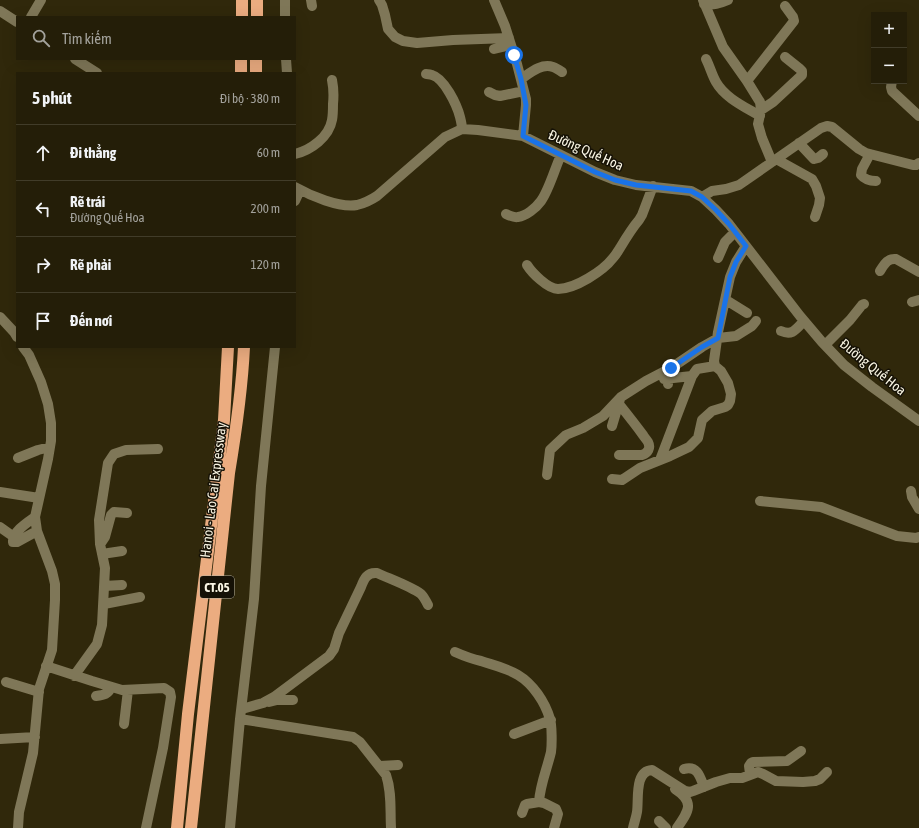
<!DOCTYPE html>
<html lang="vi">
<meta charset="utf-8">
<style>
body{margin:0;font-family:"Asap Condensed",sans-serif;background:#302b16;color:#f1f3f6}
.controls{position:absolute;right:12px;top:12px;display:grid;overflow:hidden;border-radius:0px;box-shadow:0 4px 16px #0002}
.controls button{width:36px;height:36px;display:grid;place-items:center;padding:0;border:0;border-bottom:1px solid #413c29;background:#241e08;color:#f1f3f6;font:20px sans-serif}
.stop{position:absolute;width:12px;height:12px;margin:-9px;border:3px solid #1a73e8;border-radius:50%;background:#fff}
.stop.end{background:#1a73e8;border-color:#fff;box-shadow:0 1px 4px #0008}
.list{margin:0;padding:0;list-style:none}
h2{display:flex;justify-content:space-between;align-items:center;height:52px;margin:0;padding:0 16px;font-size:17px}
h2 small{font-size:13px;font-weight:400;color:#a3a29c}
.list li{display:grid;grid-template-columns:26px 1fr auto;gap:12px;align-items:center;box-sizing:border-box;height:56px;padding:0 16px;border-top:1px solid #413c29}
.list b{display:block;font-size:15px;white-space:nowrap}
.list p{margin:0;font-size:13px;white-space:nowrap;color:#a3a29c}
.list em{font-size:13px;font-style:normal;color:#a3a29c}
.icon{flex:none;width:22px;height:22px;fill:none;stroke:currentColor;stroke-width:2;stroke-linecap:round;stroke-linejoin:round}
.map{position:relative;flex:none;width:919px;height:828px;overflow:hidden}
.search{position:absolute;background:#241e08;box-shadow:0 4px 16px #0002;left:16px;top:16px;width:280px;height:44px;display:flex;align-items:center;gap:10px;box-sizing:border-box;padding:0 14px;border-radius:0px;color:#a3a29c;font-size:15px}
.panel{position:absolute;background:#241e08;box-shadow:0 4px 16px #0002;left:16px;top:72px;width:280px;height:276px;border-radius:0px}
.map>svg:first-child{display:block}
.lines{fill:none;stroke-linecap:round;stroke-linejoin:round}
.minor{stroke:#7f7758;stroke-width:10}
.highway{stroke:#ebac80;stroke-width:12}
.route{stroke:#1a73e8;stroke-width:5}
.labels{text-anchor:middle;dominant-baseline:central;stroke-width:3;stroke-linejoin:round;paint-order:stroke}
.shield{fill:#151106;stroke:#b5b1a1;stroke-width:1}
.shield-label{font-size:13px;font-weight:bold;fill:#f9f5e3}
.street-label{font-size:14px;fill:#f9f5e3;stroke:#151106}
</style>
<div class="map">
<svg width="919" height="828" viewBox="0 0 919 828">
<rect width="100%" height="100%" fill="#30280b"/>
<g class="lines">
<path class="minor" d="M 285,0 L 285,17
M 311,0 L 312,6
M 379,0 L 382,5 L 385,15 L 388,29 L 395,37 L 403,41 L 417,43 L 453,40 L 509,38
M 494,0 L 505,26 L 517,64 L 526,99 L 526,105 L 523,136
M 703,0 L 723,47 L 747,81 L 760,102 L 761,110 L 758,124 L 762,138 L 772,162
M 704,4 C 714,5 719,4 728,0
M 0,11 L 17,22
M 31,17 L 41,0
M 494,49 L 511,45
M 75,59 L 97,73
M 286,59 L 287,73
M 706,59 C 710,67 712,75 716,82 C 725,98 745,107 760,116
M 426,74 C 428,74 430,74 432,75 C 444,78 457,105 460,117 C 461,121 462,125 462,129
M 521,79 C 530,73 541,63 553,67 C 556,68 559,70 562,72
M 747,81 L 794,21 L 793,17 L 785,6
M 892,81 L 891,87 L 892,91 L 919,116
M 489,92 L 495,95 L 500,96 L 524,91
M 761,110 L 773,102 L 802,75 L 802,71 L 800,69 L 785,57
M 799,143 L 814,159 L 818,158 L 823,154
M 295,154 C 311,150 329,137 332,120 C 333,115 333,109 333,104 C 334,94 334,90 332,80
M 870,154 L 862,169 L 861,175 C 865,180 870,181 876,181
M 776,159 L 812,179 L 816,186 L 820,198 L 819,205 L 815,217
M 295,187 C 311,196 339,208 357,205 C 365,203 371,200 377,196 L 445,137 L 462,129 L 478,130 L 523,136 L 595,172 L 615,180 L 636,185 L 691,191 L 702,197 L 716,210 L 729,224 L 800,316 L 822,342 L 844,365 L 872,387 L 919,421
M 702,197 L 712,191 L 726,189 L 739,185 L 821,128 L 827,126 L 832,127 L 859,149 L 866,153 L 913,165 L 916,165 L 919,163
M 295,201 L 300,190
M 506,214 C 510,216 514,218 518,217 C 526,216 536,208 541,201 C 549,190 555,168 561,155
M 718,258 L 725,242 L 735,232
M 527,265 C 532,273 548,289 558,289 C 575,289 603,271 613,258 C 616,255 618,251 620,248 C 626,238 632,228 639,220 L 642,215 L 653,186
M 880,271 C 884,265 887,258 896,259 L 919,272
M 726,300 L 747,313
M 912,302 L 919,300
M 0,317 L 14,332 L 17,337
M 781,331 C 793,336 796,329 804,321
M 825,345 L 850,320 L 862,305 L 864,304
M 664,379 L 692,376
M 668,384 L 669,372 L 671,368 L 702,347 L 718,338 L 736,336 L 752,326 L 756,321
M 619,404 C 627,414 635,424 643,435 C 644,437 647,440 648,442 C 651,448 648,453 642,455 L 619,455
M 612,426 L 620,399
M 18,458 L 38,450 L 50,447
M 660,460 L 692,376 L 697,369 L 715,366
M 547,475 L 550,450 L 566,435 L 583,428 L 603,416 L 621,397 L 646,381 L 671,368
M 612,479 L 622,480 L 640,468 L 670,456 L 689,447 L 698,438 L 702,420 L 712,411 L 725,407 L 728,405 L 730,401 L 731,394 L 728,383 L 721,371 L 715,366 L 714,361 L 718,332 L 730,277 L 736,262 L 746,246
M 911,491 L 912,497 L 919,509
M 0,492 L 39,498
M 760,501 L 821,507 L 897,536 L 916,538 L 919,537
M 35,517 C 28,522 12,532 13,542 L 17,542 L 37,531
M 0,527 L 14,537
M 101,543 L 105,537 L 111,515 L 114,512 L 127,513
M 102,554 L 122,551
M 104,586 L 122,585
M 104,604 L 140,597
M 455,652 C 464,656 472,659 481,661 C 493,665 507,668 518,675 C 533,684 545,702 550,719 C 552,725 552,745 551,752 C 547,769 540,785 539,802 L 544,803 L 556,809 L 558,814 L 554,828
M 46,666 L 92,681 L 122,690 L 164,688 L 170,692 L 171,697 L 163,748 L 146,828
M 74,676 L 97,644 L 102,625 L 105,568 L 100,544 L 99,520 L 108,463 L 114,454 L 126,450 L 158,449
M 6,682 L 39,692
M 96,696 C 104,695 109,694 111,687
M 269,702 L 277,700 L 293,700
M 242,709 L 263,703 L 274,697 L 329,656 L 334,649 L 339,633 L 361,587 C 364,579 367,572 377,573 C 390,579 410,586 421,594 C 424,597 426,601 428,605
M 240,719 L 353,737 L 360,742 L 386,775 C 392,792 390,810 391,828
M 124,724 L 128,690
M 514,734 L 551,720
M 0,739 L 35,737
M 380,766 L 398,765
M 684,769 C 697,765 700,776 704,787
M 750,774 L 749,766 L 751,763 L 753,762 L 787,761 L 801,751
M 675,789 C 695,802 689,811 677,828
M 522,813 L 525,805 L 527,804 L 539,802
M 659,821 L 666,828
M 18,828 L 19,812 L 33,753 L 39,689 L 52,650 L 55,600 L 55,584 L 52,571 L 37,531 L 35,517 L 48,459 L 51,441 L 51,423 L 48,404 L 41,382 L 29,355 L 23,347
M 230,828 L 240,719 L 254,599 L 261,486 L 275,347
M 633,828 C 634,823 636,818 637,812 C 639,800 634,771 652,770 L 685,791 L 690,792 L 693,791 L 716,782 L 730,778 L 742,778 L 758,772 L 763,774 L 776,781 L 803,782 L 815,781 L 820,779 L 827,772"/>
<path class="highway" d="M 242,17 L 242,0
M 257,17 L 257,0
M 241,73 L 241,59
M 256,73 L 256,59
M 177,828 L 188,714 L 224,420 L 228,347
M 191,828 L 229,473 C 236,431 242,389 244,347"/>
</g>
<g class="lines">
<path class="route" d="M 514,55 L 521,79 L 526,105 L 523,136 L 595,172 L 615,180 L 636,185 L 691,191 L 702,197 L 716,210 L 729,224 L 746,246 L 736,262 L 730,277 L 718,338 L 702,347 L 671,368"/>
</g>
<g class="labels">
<rect class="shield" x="200" y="576" width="34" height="22" rx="3"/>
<g class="shield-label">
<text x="217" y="587">CT.05</text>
</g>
<g class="street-label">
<text transform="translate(586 150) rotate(24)">Đường Quế Hoa</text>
<text transform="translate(873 367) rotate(39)">Đường Quế Hoa</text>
<text transform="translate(213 490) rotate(-83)">Hanoi - Lao Cai Expressway</text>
</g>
</g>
</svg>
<div class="controls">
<button>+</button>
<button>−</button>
</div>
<div class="stop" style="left:514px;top:55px"></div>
<div class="stop end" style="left:671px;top:368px"></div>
<div class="search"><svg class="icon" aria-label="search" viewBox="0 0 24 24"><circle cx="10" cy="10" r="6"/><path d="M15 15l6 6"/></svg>Tìm kiếm</div>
<section class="panel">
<h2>5 phút<small>Đi bộ · 380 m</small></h2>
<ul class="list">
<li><svg class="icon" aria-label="ahead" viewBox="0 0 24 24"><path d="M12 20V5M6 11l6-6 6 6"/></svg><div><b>Đi thẳng</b></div><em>60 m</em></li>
<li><svg class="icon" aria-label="left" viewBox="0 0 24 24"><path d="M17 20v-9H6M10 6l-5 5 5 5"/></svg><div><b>Rẽ trái</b><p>Đường Quế Hoa</p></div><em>200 m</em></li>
<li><svg class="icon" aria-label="right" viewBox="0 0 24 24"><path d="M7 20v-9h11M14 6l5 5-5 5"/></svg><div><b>Rẽ phải</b></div><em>120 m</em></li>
<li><svg class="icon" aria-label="arrive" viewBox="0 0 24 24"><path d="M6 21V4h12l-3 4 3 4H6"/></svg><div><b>Đến nơi</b></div></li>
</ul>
</section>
</div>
